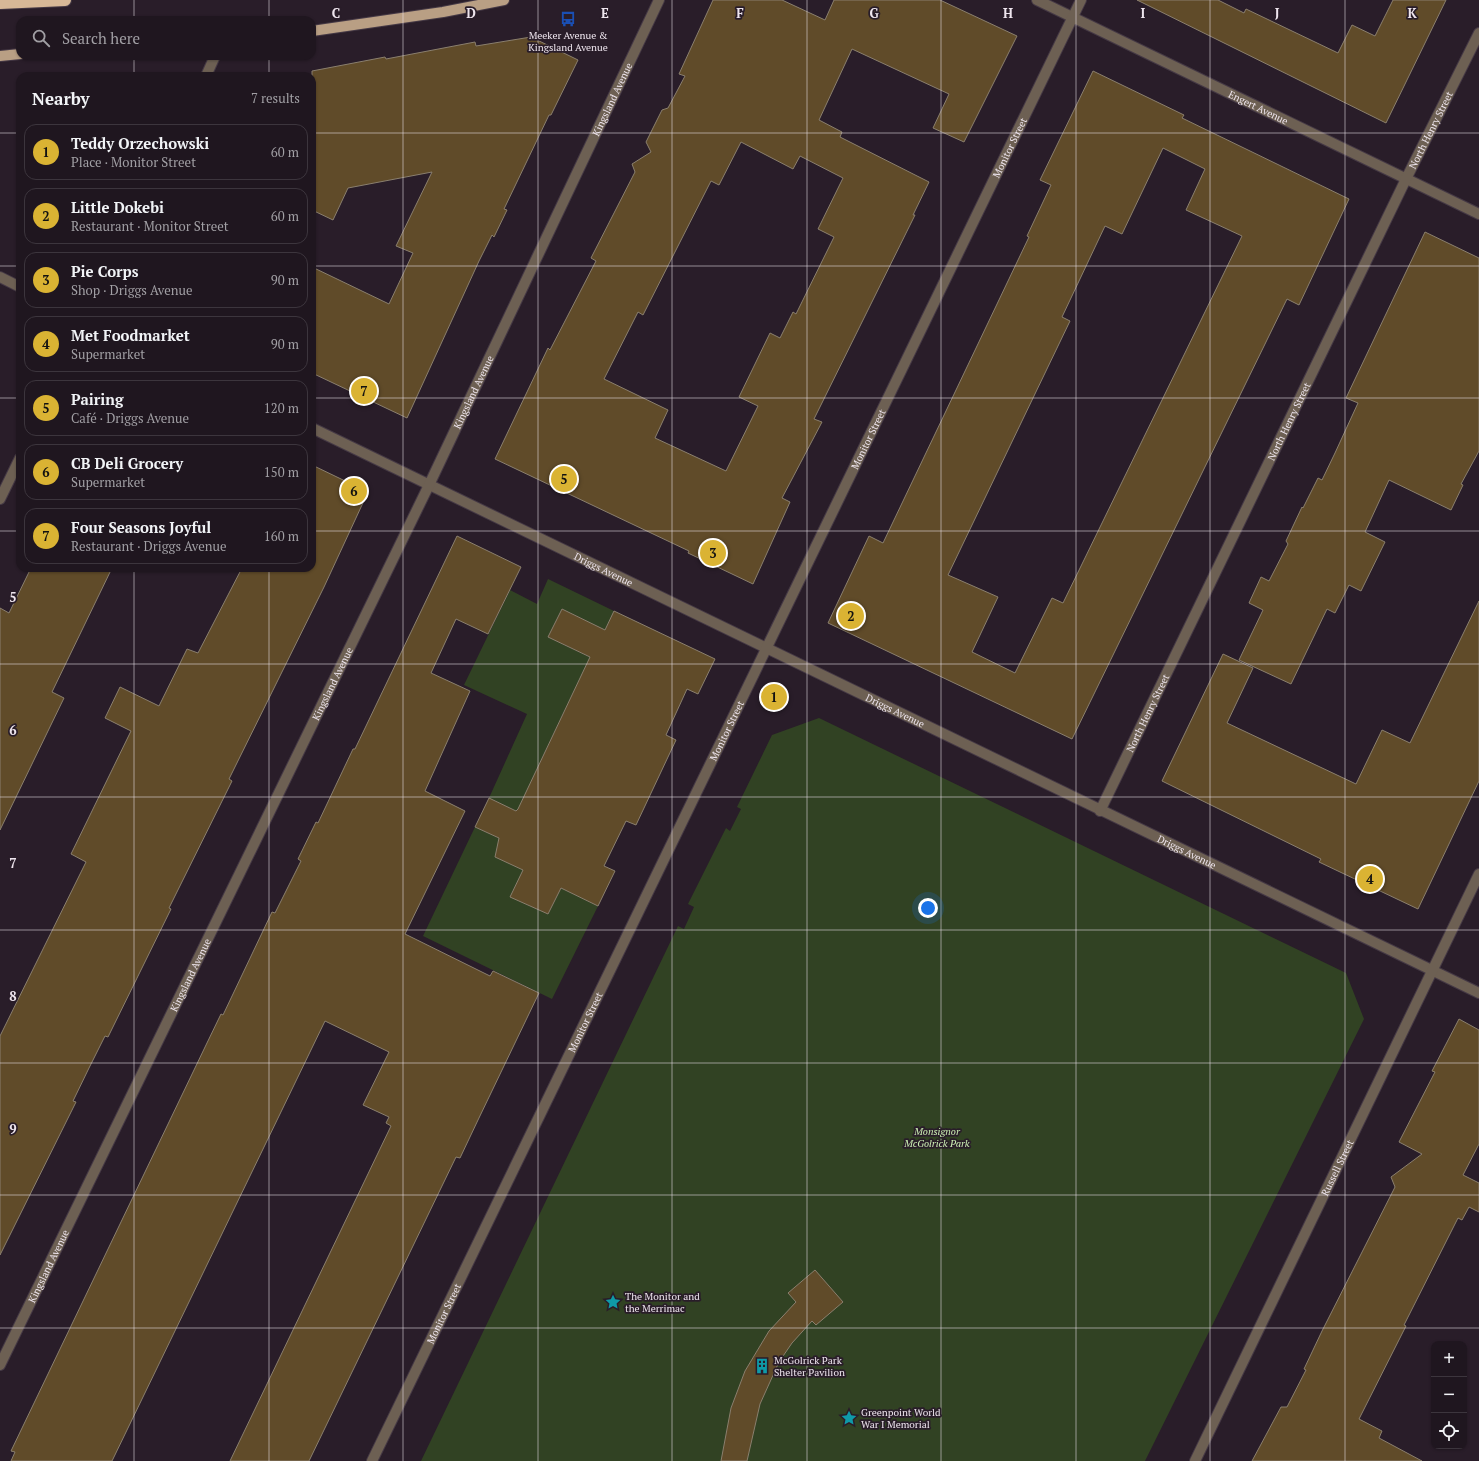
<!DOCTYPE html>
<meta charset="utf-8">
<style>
body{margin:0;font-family:"PT Serif",serif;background:#271f28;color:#f1f3f6}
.controls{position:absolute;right:12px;bottom:12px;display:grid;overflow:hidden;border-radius:8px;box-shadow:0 1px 3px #0004}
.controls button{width:36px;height:36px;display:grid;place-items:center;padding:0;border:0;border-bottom:1px solid #3c353d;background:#1f161f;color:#f1f3f6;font:20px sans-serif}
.you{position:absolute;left:928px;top:908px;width:14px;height:14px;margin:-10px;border:3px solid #fff;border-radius:50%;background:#1a73e8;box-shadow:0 0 0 6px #1a73e833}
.badge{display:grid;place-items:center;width:26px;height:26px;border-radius:50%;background:#dab333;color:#111;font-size:13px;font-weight:700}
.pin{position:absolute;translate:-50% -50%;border:2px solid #fff;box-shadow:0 1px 4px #0006}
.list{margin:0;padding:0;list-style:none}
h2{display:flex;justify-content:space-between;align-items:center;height:52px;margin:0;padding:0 16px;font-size:17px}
h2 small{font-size:13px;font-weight:400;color:#a19fa4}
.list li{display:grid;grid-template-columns:26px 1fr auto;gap:12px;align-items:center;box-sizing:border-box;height:56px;margin:0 8px 8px;padding:0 8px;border:1px solid #3c353d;border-radius:12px}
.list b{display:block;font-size:15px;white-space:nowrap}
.list p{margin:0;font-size:13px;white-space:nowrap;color:#a19fa4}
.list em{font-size:13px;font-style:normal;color:#a19fa4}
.icon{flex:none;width:22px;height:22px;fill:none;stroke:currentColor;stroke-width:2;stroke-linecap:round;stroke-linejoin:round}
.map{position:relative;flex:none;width:1479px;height:1461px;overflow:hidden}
.search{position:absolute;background:#1f161f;box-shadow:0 1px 3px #0004;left:16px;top:16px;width:300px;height:44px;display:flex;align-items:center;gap:10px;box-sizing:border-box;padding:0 14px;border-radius:12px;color:#a19fa4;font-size:15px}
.panel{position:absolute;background:#1f161f;box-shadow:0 1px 3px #0004;left:16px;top:72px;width:300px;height:500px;border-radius:12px}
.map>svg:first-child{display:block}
.green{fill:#314223}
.building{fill:#604b29;stroke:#8a7f6e;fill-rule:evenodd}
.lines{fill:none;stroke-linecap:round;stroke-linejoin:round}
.minor-casing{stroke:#453945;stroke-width:12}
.major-casing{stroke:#453945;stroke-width:12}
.highway-casing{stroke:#453945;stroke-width:14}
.minor{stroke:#6d6053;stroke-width:10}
.major{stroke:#b99f84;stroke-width:10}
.highway{stroke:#d7b897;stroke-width:12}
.grid{fill:none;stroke:#eee5ee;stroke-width:1;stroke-opacity:0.55}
.labels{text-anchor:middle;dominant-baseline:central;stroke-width:3.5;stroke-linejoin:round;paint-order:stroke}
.poi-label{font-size:10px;fill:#eee5ee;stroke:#291d29;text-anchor:start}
.street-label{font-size:10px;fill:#eee5ee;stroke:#291d29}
.park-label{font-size:10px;font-style:italic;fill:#ccefb3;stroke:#291d29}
.grid-label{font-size:13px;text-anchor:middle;font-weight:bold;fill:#eee5ee;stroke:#291d29;stroke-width:3.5;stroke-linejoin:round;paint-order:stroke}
</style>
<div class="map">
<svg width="1479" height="1461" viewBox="0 0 1479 1461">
<rect width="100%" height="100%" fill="#291d29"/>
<path class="green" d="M 548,579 L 614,611 L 605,630 L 562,609 L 548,637 L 602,663 L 573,693 L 535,773 L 527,814 L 518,809 L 516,811 L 489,798 L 527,714 L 464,685 L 510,590 L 537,604 Z
M 819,718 L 1346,973 L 1364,1019 L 1145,1461 L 421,1461 L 678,926 L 684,929 L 694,907 L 688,904 L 726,828 L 730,831 L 741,809 L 737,807 L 772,735 Z
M 475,827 L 503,840 L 495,856 L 523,870 L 511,897 L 548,914 L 561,888 L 598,906 L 552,999 L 423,936 Z"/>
<path class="building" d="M 713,0 L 782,0 L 825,20 L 834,0 L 940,0 L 1017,36 L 964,142 L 933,128 L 949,94 L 852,49 L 819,120 L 842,132 L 840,137 L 929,182 L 913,215 L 915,215 L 814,419 L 822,422 L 782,498 L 790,502 L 753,584 L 688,553 L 689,551 L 495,459 L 548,348 L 550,350 L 596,261 L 591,258 L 635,172 L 632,164 L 651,152 L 646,142 L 662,110 L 668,108 L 685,76 L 679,74 ZM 741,142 L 793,169 L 800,156 L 843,178 L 818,229 L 834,237 L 796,314 L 793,312 L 780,338 L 770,333 L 739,397 L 758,406 L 726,471 L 655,438 L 668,410 L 604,379 L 638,312 L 643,315 L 711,181 L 719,185 Z
M 1137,0 L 1218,0 L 1244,13 L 1246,9 L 1338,53 L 1352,25 L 1375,36 L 1393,0 L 1446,0 L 1386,123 Z
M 531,37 L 578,60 L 551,115 L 549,115 L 504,209 L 507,210 L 494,237 L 492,235 L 479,261 L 407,418 L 312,373 L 312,267 L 389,304 L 413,253 L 396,246 L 432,172 L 348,188 L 333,220 L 312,210 L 312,71 L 385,57 L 386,59 L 475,42 L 476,46 Z
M 1093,71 L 1184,115 L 1182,118 L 1349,199 L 1299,305 L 1287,299 L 1072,739 L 828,623 L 869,536 L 883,543 L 1029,237 L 1027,236 L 1051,185 L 1040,180 ZM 1163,148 L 1205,169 L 1186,210 L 1242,236 L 1063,603 L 1052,598 L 1015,673 L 972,652 L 998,597 L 948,575 L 1070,321 L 1062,317 L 1105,226 L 1122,234 Z
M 1425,232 L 1479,258 L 1479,451 L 1461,484 L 1463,485 L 1451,510 L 1389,480 L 1365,532 L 1385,542 L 1361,591 L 1349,585 L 1335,613 L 1327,609 L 1291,684 L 1239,660 L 1263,610 L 1249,603 L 1261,577 L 1269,581 L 1288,544 L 1286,541 L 1302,507 L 1303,508 L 1318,478 L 1322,480 L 1335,453 L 1358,403 L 1346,398 Z
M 312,465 L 368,492 L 324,587 L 229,779 L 232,781 L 169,908 L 171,909 L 108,1037 L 105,1036 L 89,1068 L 73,1101 L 76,1102 L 0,1255 L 0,1036 L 86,862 L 71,854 L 131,731 L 105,718 L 120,687 L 159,706 L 187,649 L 198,653 L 242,568 L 312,568 Z
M 457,536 L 521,567 L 488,634 L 456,619 L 431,673 L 470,691 L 425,791 L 465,811 L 405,934 L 490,976 L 493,971 L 539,993 L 478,1120 L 460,1158 L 456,1157 L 309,1461 L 230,1461 L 391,1126 L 386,1123 L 389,1117 L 363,1105 L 389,1052 L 325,1021 L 112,1461 L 11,1461 L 15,1452 L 11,1451 L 206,1045 L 221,1014 L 223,1015 L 272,912 L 275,913 L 301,861 L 298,859 L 316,822 L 318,823 L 353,749 L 355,749 Z
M 31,568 L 112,568 L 52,692 L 64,698 L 0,830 L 0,608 L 9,613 Z
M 1479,601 L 1479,781 L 1418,909 L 1319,862 L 1321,859 L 1162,781 L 1223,654 L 1253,668 L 1227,723 L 1356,784 L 1382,730 L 1410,743 Z
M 562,609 L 605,630 L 614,611 L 715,659 L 698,694 L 687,689 L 666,735 L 676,740 L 636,825 L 626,821 L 604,866 L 615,871 L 598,906 L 561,888 L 548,914 L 510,897 L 523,870 L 495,857 L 499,838 L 475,827 L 489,798 L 516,811 L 518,809 L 590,657 L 548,637 Z
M 1459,1019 L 1479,1030 L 1479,1144 L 1463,1175 L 1479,1183 L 1479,1212 L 1469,1207 L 1462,1220 L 1458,1218 L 1404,1325 L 1406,1326 L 1359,1419 L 1382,1431 L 1379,1438 L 1422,1461 L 1252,1461 L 1281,1407 L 1287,1407 L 1306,1370 L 1304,1369 L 1322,1331 L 1395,1187 L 1391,1177 L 1422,1154 L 1399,1142 L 1435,1072 L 1432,1071 Z
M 815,1270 L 843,1302 L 816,1325 L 812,1321 L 792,1343 L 779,1362 L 760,1404 L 747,1461 L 721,1461 L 731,1408 L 745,1371 L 769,1331 L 796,1302 L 788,1293 Z"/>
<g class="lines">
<defs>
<g id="minor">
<path id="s1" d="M 1037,0 L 1479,214"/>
<path d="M 206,76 L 215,56"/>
<path d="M 0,277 L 20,287"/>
<path id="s2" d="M 312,428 L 1479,993"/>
<path d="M 0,499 L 20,458"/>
<path id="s3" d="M 1100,811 L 1406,179 L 1479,33"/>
<path id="s4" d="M 0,1365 L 429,485 L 659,0"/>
<path id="s5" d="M 372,1461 L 1081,0"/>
<path id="s6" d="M 1195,1461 L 1479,874"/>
</g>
<path id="major" d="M 312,31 L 443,12 L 504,0
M 0,56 L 20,54"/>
<path id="highway" d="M 0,3 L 65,0"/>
</defs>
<use href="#minor" class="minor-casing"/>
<use href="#major" class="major-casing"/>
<use href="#highway" class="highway-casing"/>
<use href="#minor" class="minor"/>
<use href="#major" class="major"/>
<use href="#highway" class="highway"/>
</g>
<path class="grid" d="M 134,0 L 134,20M 269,0 L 269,20M 403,0 L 403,1461M 538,0 L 538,1461M 672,0 L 672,1461M 807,0 L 807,1461M 941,0 L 941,1461M 1076,0 L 1076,1461M 1210,0 L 1210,1461M 1345,0 L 1345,1461M 134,56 L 134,76M 269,56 L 269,76M 0,133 L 20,133M 312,133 L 1479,133M 0,266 L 20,266M 312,266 L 1479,266M 0,398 L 20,398M 312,398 L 1479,398M 0,531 L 20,531M 312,531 L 1479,531M 134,568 L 134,1461M 269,568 L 269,1461M 0,664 L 1479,664M 0,797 L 1479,797M 0,930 L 1479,930M 0,1063 L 1479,1063M 0,1195 L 1479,1195M 0,1328 L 1479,1328"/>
<defs>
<symbol id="bus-bare" viewBox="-9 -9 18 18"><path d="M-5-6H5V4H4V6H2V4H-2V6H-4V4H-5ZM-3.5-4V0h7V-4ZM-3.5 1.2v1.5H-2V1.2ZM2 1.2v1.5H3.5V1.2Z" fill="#1a4fb4" stroke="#291d29" stroke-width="2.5" paint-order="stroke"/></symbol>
<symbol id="sight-bare" viewBox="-9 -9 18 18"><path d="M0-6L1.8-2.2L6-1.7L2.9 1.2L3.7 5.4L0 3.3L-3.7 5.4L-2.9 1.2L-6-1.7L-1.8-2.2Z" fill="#0f9aa8" stroke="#291d29" stroke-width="2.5" paint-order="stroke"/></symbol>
<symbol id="building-bare" viewBox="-9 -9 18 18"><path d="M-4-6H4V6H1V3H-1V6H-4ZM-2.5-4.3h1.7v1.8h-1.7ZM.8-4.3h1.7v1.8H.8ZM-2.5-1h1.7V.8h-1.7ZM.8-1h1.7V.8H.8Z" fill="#0f9aa8" stroke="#291d29" stroke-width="2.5" paint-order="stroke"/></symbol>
</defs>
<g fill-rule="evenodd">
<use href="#bus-bare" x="557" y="8" width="22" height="22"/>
<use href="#sight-bare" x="602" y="1291" width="22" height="22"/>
<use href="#building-bare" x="751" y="1355" width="22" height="22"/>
<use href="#sight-bare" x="838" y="1407" width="22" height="22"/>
</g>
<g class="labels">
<g class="poi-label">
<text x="568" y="35" text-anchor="middle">Meeker Avenue &amp;<tspan x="568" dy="12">Kingsland Avenue</tspan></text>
<text x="625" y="1296">The Monitor and<tspan x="625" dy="12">the Merrimac</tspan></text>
<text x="774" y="1360">McGolrick Park<tspan x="774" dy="12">Shelter Pavilion</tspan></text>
<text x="861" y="1412">Greenpoint World<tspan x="861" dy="12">War I Memorial</tspan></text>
</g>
<g class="street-label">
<text stroke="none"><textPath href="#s4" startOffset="1406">Kingsland Avenue</textPath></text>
<text stroke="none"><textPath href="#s1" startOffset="246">Engert Avenue</textPath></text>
<text stroke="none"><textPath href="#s3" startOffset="757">North Henry Street</textPath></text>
<text stroke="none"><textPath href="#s5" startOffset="1460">Monitor Street</textPath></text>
<text stroke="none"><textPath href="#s4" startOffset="1082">Kingsland Avenue</textPath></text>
<text stroke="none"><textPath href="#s3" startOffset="433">North Henry Street</textPath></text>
<text stroke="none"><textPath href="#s5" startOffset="1136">Monitor Street</textPath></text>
<text stroke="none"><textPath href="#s2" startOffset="324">Driggs Avenue</textPath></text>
<text stroke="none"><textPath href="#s4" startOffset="758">Kingsland Avenue</textPath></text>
<text stroke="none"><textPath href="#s2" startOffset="648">Driggs Avenue</textPath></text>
<text stroke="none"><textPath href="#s3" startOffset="109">North Henry Street</textPath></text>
<text stroke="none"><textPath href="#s5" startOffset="812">Monitor Street</textPath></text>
<text stroke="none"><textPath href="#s2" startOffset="972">Driggs Avenue</textPath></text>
<text stroke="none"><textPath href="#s4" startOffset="434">Kingsland Avenue</textPath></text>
<text stroke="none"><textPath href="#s5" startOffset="488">Monitor Street</textPath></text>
<text stroke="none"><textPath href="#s6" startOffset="326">Russell Street</textPath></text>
<text stroke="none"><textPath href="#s4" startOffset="110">Kingsland Avenue</textPath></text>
<text stroke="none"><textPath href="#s5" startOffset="164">Monitor Street</textPath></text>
</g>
<g class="park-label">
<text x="937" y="1131">Monsignor<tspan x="937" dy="12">McGolrick Park</tspan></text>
</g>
</g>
<g class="grid-label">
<text x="336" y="18">C</text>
<text x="471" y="18">D</text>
<text x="605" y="18">E</text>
<text x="740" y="18">F</text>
<text x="874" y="18">G</text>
<text x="1008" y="18">H</text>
<text x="1143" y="18">I</text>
<text x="1277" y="18">J</text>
<text x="1412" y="18">K</text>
<text x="13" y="602">5</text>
<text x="13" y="735">6</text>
<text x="13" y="868">7</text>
<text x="13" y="1001">8</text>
<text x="13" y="1134">9</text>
</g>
</svg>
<div class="controls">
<button>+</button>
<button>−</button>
<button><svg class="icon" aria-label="locate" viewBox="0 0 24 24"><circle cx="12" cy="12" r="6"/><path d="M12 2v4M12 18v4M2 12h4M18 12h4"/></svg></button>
</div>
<div class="you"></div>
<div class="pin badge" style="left:774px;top:697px">1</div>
<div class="pin badge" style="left:851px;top:616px">2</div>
<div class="pin badge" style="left:713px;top:553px">3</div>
<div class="pin badge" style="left:1370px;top:879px">4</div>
<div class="pin badge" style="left:564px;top:479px">5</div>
<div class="pin badge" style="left:354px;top:491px">6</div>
<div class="pin badge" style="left:364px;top:391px">7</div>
<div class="search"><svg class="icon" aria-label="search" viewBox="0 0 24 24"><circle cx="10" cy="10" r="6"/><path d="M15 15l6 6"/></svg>Search here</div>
<section class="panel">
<h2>Nearby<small>7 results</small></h2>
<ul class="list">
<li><span class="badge">1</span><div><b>Teddy Orzechowski</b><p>Place · Monitor Street</p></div><em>60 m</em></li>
<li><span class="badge">2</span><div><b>Little Dokebi</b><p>Restaurant · Monitor Street</p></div><em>60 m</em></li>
<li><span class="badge">3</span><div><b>Pie Corps</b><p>Shop · Driggs Avenue</p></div><em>90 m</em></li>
<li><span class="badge">4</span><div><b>Met Foodmarket</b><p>Supermarket</p></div><em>90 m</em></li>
<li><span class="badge">5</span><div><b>Pairing</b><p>Café · Driggs Avenue</p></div><em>120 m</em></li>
<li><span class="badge">6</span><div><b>CB Deli Grocery</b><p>Supermarket</p></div><em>150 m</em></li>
<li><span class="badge">7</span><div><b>Four Seasons Joyful</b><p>Restaurant · Driggs Avenue</p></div><em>160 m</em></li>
</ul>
</section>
</div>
